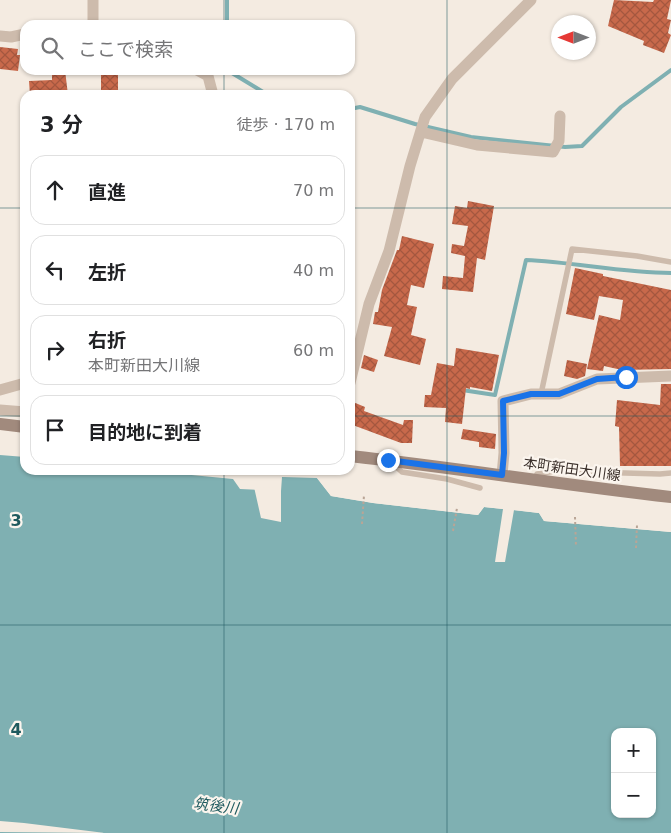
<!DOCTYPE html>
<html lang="ja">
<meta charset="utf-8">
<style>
body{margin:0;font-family:"DejaVu Sans","Noto Sans JP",sans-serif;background:#f6f6f6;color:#202124}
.controls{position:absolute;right:15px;bottom:15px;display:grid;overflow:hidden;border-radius:10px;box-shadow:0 1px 4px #0004}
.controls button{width:45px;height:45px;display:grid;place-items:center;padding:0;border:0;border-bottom:1px solid #e0e0e0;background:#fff;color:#202124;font:25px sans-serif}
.compass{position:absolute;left:551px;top:15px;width:45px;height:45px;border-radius:50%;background:#fff;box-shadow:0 1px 4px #0004;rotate:270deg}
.stop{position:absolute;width:15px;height:15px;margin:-11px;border:4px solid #1a73e8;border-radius:50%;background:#fff}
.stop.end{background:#1a73e8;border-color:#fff;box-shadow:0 1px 5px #0008}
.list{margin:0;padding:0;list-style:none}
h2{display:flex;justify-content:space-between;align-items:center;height:65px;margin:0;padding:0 20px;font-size:21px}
h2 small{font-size:16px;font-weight:400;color:#757577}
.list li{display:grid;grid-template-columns:32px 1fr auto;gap:15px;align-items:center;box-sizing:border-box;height:70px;margin:0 10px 10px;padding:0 10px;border:1px solid #e0e0e0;border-radius:15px}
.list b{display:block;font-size:19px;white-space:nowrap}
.list p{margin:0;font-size:16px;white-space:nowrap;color:#757577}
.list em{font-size:16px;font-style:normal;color:#757577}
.icon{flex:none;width:28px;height:28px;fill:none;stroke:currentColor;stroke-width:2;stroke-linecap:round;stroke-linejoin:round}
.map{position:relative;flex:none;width:671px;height:833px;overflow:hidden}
.search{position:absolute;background:#fff;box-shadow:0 1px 4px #0004;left:20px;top:20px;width:335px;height:55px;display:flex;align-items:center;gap:12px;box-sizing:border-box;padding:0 18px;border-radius:15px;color:#757577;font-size:19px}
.panel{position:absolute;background:#fff;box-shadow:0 1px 4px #0004;left:20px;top:90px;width:335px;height:385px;border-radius:15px}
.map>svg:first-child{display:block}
.water{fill:#7fb0b2;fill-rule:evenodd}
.pier{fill:#f4ebe1}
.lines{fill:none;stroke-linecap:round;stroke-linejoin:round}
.stream{stroke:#7fb0b2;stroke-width:4}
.building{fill:url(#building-cross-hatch)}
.path{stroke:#b9a596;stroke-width:2;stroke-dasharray:2.5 2.5;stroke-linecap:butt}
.lane{stroke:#cdbbac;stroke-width:5.5}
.street{stroke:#cdbbac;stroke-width:11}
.secondary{stroke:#a18a7d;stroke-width:12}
.route{stroke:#1a73e8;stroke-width:6}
.grid{fill:none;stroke:#1f5a5e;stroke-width:1;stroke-opacity:0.55}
.labels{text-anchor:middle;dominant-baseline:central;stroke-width:4.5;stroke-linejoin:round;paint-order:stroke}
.street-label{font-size:14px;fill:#3b302b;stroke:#fbf5ee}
.water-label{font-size:15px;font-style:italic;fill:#1f5a5e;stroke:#fbf5ee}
.grid-label{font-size:16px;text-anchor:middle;font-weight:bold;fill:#1f5a5e;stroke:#fbf5ee;stroke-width:4.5;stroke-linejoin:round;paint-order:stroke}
</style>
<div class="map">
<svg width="671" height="833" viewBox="0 0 671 833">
<defs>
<pattern id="building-cross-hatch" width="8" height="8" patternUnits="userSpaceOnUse" patternTransform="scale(1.25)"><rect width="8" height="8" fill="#c8694b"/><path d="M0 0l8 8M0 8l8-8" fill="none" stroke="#a4573f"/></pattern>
</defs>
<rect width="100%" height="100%" fill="#f4ebe1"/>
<path class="water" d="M 0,455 L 25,457 L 25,470 L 140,470 L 233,479 L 240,489 L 281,491 L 282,477 L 317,478 L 331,496 L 373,503 L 478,515 L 484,507 L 539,513 L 544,521 L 671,532 L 671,833 L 0,833 ZM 615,732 L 652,732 L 652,814 L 615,814 Z"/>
<path class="pier" d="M 281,474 L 281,522 L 261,518 L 254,487 L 279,488 L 279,477 Z
M 317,475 L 332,494 L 373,501 L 477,512 L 484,505 L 540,510 L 545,519 L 671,530 L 671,532 L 544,521 L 539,513 L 514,510 L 505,562 L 495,562 L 503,509 L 484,507 L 478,515 L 373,503 L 331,496 L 317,478 Z
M 0,821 L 24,823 L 105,833 L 0,832 Z"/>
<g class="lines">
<path class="stream" d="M 227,0 L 227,25
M 227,70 L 268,95
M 350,109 L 360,107 L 415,124 L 471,137 L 565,147 L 582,146 L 621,107 L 671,70
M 462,390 L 495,395 L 526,260 C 574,262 622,273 671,273"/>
</g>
<path class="building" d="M 614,0 L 653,2 L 654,0 L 671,0 L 667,19 L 671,20 L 668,33 L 671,35 L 664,53 L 643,45 L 644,41 L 608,26 Z
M 0,47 L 18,49 L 17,55 L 20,55 L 18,71 L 0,69 Z
M 52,70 L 65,70 L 68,95 L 30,95 L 29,81 L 52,80 Z
M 101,70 L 118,70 L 118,95 L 101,95 Z
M 468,201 L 494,206 L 485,260 L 477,258 L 473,292 L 442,289 L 443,276 L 463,278 L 465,256 L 451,253 L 452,244 L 464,246 L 468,226 L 452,224 L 455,206 L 467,208 Z
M 402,236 L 434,244 L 424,288 L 411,285 L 407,305 L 417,307 L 411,335 L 426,339 L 420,365 L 384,356 L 392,327 L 373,324 L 375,312 L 378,312 L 382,290 L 397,250 L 399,250 Z
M 575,268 L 603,274 L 603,276 L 671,290 L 671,369 L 622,370 L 604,366 L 603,371 L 587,369 L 599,315 L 620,320 L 623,300 L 599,296 L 594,320 L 566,314 Z
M 456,348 L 499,355 L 492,391 L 470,387 L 470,389 L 466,388 L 462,424 L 445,422 L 446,408 L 424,407 L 425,395 L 431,395 L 437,363 L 454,366 Z
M 364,355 L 378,360 L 374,372 L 361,368 Z
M 567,360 L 587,364 L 585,376 L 577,379 L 564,376 Z
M 661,384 L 671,384 L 671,466 L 620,466 L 619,427 L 615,426 L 617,400 L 660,405 Z
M 353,402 L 365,407 L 364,411 L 403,425 L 404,420 L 413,420 L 412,443 L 401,443 L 350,424 L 350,409 Z
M 463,429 L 496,434 L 495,449 L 479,447 L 479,442 L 461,439 Z"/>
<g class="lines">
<path class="path" d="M 575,517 L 576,546
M 362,524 L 364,495
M 453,531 L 457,508
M 636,548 L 637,525"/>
<path class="lane" d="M 541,394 L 572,249 L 637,256 L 671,262
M 392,463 L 402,472 L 447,479 L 480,488
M 535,479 L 537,474 L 555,471 L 660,474 L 671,473"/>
<path class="street" d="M 93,0 L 93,25
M 0,36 L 11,37 L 25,34
M 197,70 L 208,76 L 213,95
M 421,132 L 477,145 L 553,152 L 559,141 L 560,116
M 350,383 L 369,304 L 389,251 L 410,166 L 425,117 L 452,79 L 531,0
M 0,390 L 25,383
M 0,410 L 25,412
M 502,475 L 504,453 L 503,401 L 531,394 L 559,394 L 597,379 L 671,376"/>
<path class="secondary" d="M 0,424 L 25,427
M 350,456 C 457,468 564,485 671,497"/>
</g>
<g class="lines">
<path class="route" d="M 388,460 L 502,475 L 504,453 L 503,401 L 531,394 L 559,394 L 597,379 L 626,377"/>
</g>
<path class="grid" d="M 224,0 L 224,25M 447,0 L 447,833M 224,70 L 224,95M 0,208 L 25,208M 350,208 L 671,208M 0,416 L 25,416M 350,416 L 671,416M 224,470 L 224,833M 0,625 L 671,625"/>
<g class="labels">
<g class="street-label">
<text transform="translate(572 469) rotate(8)">本町新田大川線</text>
</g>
<g class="water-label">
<text transform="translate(216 806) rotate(7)">筑後川</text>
</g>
</g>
<g class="grid-label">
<text x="16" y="526">3</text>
<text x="16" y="735">4</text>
</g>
</svg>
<div class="controls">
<button>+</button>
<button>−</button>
</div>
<svg class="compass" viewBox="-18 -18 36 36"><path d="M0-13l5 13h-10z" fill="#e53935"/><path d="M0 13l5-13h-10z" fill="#757577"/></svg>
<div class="stop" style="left:626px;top:377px"></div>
<div class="stop end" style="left:388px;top:460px"></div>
<div class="search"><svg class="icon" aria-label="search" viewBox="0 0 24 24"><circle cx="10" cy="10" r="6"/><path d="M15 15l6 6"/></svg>ここで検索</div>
<section class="panel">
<h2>3 分<small>徒歩 · 170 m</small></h2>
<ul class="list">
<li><svg class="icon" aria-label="ahead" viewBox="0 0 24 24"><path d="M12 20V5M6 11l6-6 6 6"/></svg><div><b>直進</b></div><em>70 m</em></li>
<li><svg class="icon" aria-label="left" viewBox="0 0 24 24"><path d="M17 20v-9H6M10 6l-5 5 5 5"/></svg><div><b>左折</b></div><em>40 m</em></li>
<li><svg class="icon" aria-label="right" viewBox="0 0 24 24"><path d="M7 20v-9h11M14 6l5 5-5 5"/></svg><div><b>右折</b><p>本町新田大川線</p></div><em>60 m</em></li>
<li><svg class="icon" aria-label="arrive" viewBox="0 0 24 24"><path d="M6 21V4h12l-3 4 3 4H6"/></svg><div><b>目的地に到着</b></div></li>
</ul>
</section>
</div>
